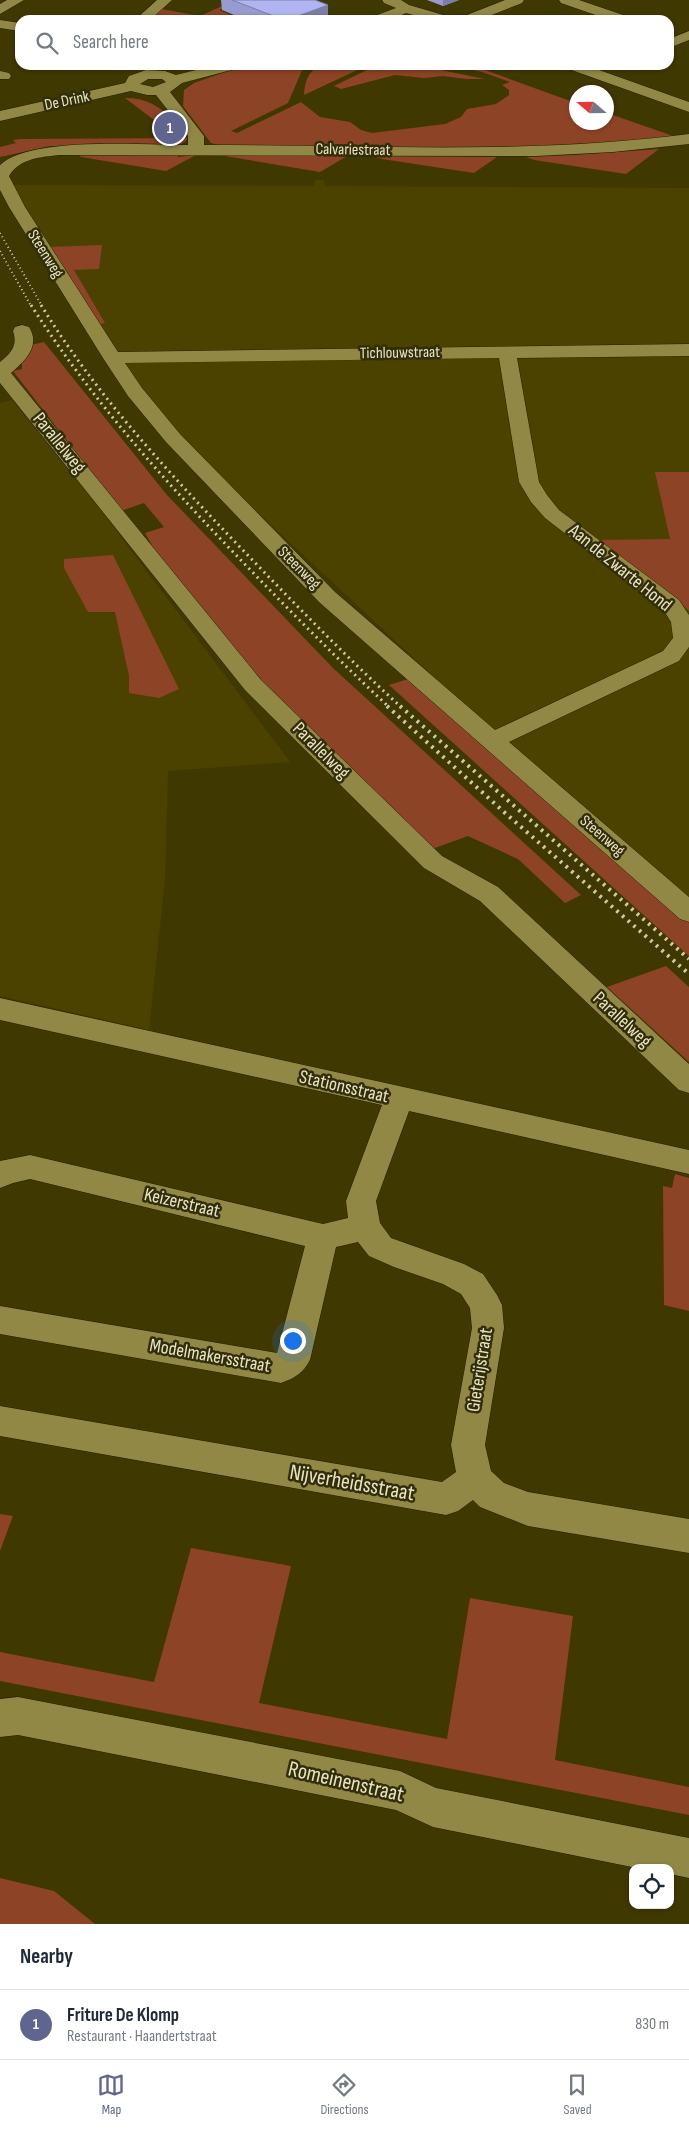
<!DOCTYPE html>
<meta charset="utf-8">
<style>
body{margin:0;font-family:"Sofia Sans Condensed",sans-serif;background:#f2f2f3;color:#1f2937}
.controls{position:absolute;right:15px;bottom:15px;display:grid;overflow:hidden;border-radius:10px;box-shadow:0 1px 4px #0004}
.controls button{width:45px;height:45px;display:grid;place-items:center;padding:0;border:0;border-bottom:1px solid #e0e1e3;background:#fff;color:#1f2937;font:25px sans-serif}
.compass{position:absolute;left:569px;top:85px;width:45px;height:45px;border-radius:50%;background:#fff;box-shadow:0 1px 4px #0004;rotate:290deg}
.you{position:absolute;left:292px;top:1340px;width:18px;height:18px;margin:-12px;border:4px solid #fff;border-radius:50%;background:#1a73e8;box-shadow:0 0 0 8px #1a73e833}
.badge{display:grid;place-items:center;width:32px;height:32px;border-radius:50%;background:#5e658f;color:#fff;font-size:16px;font-weight:700}
.pin{position:absolute;translate:-50% -50%;border:2px solid #fff;box-shadow:0 1px 5px #0006}
.list{margin:0;padding:0;list-style:none}
h2{display:flex;justify-content:space-between;align-items:center;height:65px;margin:0;padding:0 20px;font-size:21px}
h2 small{font-size:16px;font-weight:400;color:#747a83}
.list li{display:grid;grid-template-columns:32px 1fr auto;gap:15px;align-items:center;box-sizing:border-box;height:70px;padding:0 20px;border-top:1px solid #e0e1e3}
.list b{display:block;font-size:19px;white-space:nowrap}
.list p{margin:0;font-size:16px;white-space:nowrap;color:#747a83}
.list em{font-size:16px;font-style:normal;color:#747a83}
.icon{flex:none;width:28px;height:28px;fill:none;stroke:currentColor;stroke-width:2;stroke-linecap:round;stroke-linejoin:round}
.map{position:relative;flex:none;width:689px;height:1924px;overflow:hidden}
.search{position:absolute;background:#fff;box-shadow:0 1px 4px #0004;left:15px;right:15px;top:15px;height:55px;display:flex;align-items:center;gap:12px;box-sizing:border-box;padding:0 18px;border-radius:15px;color:#747a83;font-size:19px}
.sheet{height:135px;background:#fff}
nav{display:flex;justify-content:space-around;align-items:center;box-sizing:border-box;height:70px;border-top:1px solid #e0e1e3;background:#fff;font-size:14px;color:#747a83}
nav a{display:grid;justify-items:center;gap:2px}
nav .on{color:#5e658f}
.map>svg:first-child{display:block}
.built{fill:#4b4200}
.green{fill:#8d4325}
.lines{fill:none;stroke-linecap:round;stroke-linejoin:round}
.minor-casing{stroke:#241f00;stroke-width:1}
.minor{fill:#918846;fill-rule:evenodd}
.rail-far2{stroke:#cfcaa5;stroke-width:2;stroke-dasharray:1 3;stroke-linecap:butt}
.rail-far1{stroke:#cfcaa5;stroke-width:3;stroke-dasharray:2 4;stroke-linecap:butt}
.rail{stroke:#cfcaa5;stroke-width:4;stroke-dasharray:2.5 5;stroke-linecap:butt}
.wall{fill:#979bd0}
.shaded-wall{fill:#7b7ea9}
.building{fill:#b0b4f2;stroke:#7b7ea9}
.labels{text-anchor:middle;dominant-baseline:central;stroke-width:5;stroke-linejoin:round;paint-order:stroke}
.far-street-label{font-size:16px;fill:#e8e3c2;stroke:#332e0a}
.street-label{font-size:19px;fill:#e8e3c2;stroke:#332e0a}
.near-street-label{font-size:22px;fill:#e8e3c2;stroke:#332e0a}
</style>
<div class="map">
<svg width="689" height="1924" viewBox="0 0 689 1924">
<rect width="100%" height="100%" fill="#403801"/>
<path class="built" d="M 315,180 L 324,180 L 325,186 L 689,188 L 689,905 L 551,786 L 155,417 L 10,185 L 314,186 Z
M 12,400 L 106,517 L 290,762 L 168,771 L 165,880 L 149,1030 L 0,996 L 0,403 Z"/>
<path class="green" d="M 236,0 L 247,0 L 219,10 L 242,20 L 150,20 L 161,9 L 200,16 Z
M 245,65 L 301,65 L 303,68 L 288,103 L 231,131 L 237,133 L 301,102 L 320,117 L 350,122 L 361,130 L 372,133 L 445,124 L 461,117 L 467,109 L 496,104 L 509,95 L 509,90 L 502,85 L 510,82 L 482,72 L 448,65 L 471,65 L 576,103 L 576,122 L 606,122 L 607,113 L 676,137 L 647,141 L 500,148 L 218,145 L 211,143 L 183,106 L 184,90 L 194,83 Z
M 323,65 L 368,65 L 304,95 C 305,81 308,70 323,65 Z
M 377,65 L 416,65 L 485,79 L 467,79 L 443,76 L 424,78 L 395,75 L 341,89 L 334,86 Z
M 125,98 C 143,97 161,106 172,120 L 158,123 Z
M 187,138 L 186,141 L 180,145 L 50,146 L 0,157 L 0,147 L 16,143 L 13,140 L 20,139 Z
M 659,149 L 626,174 L 534,160 L 526,157 L 575,155 Z
M 178,154 L 178,157 C 185,157 191,154 198,154 L 166,171 L 81,157 L 79,155 Z
M 219,155 L 349,155 L 320,172 Z
M 372,156 L 497,157 L 474,173 L 382,159 Z
M 102,245 L 99,269 L 74,270 L 105,323 L 96,325 L 47,247 Z
M 44,342 L 167,495 L 333,668 L 581,895 L 565,903 L 518,859 L 468,836 L 432,849 L 263,682 L 153,547 L 145,533 L 164,527 L 144,503 L 121,511 L 13,371 L 22,369 L 22,361 L 31,345 Z
M 655,472 L 689,472 L 689,611 L 673,596 L 598,540 L 670,539 Z
M 113,555 L 179,689 L 159,698 L 129,693 L 129,676 L 115,612 L 88,612 L 64,568 L 64,559 Z
M 408,679 L 689,922 L 689,956 L 389,685 Z
M 666,966 L 689,987 L 689,1062 L 607,987 Z
M 675,1174 L 689,1178 L 689,1311 L 664,1305 L 663,1186 L 672,1188 Z
M 0,1514 L 13,1516 L 0,1551 Z
M 191,1548 L 291,1566 L 259,1703 L 447,1739 L 470,1598 L 573,1616 L 555,1760 L 689,1787 L 689,1815 L 0,1681 L 0,1652 L 154,1682 Z
M 0,1878 L 54,1891 L 95,1924 L 0,1924 Z"/>
<g class="lines">
<defs>
<path id="minor" d="M 7,0 L 24,0 L 0,14 L 0,4 Z
M 157,0 L 172,0 L 150,20 L 135,20 Z
M 382,0 L 401,0 L 409,5 L 450,17 L 452,20 L 431,20 L 406,13 L 390,20 L 370,20 L 372,17 L 396,8 L 384,3 Z
M 505,0 L 524,0 L 522,3 L 479,20 L 460,20 L 462,17 Z
M 559,0 L 579,0 L 629,17 L 631,20 L 610,20 L 561,3 Z
M 0,20 L 20,23 L 20,31 L 0,28 Z
M 689,31 L 689,40 L 669,48 L 669,39 Z
M 216,65 L 241,65 L 239,68 L 182,83 L 170,92 L 204,136 L 204,145 C 366,145 528,155 689,134 L 689,144 L 613,152 L 536,156 L 60,155 C 41,157 20,158 9,176 L 25,207 L 118,352 L 689,344 L 689,356 L 517,358 L 539,482 L 547,495 L 559,510 L 679,600 L 689,615 L 689,647 L 679,661 L 509,742 L 689,897 L 689,922 L 680,919 L 319,602 L 166,442 L 128,396 L 103,358 L 9,207 L 0,190 L 0,165 C 30,136 145,145 188,145 L 188,136 L 156,95 L 147,95 L 131,91 L 0,121 L 0,111 L 125,83 L 129,76 L 146,70 L 165,71 L 176,75 ZM 148,79 L 162,79 L 166,82 L 153,87 L 140,84 ZM 499,358 L 519,482 L 531,502 L 545,518 L 663,609 L 671,622 L 673,638 L 663,651 L 495,730 L 335,592 L 180,434 L 142,388 L 125,363 Z
M 564,65 L 585,65 L 689,102 L 689,112 L 566,68 Z
M 0,71 L 9,73 L 11,76 L 9,79 L 0,79 Z
M 22,325 L 29,327 C 41,346 25,361 11,373 L 261,680 L 442,856 L 498,887 L 689,1064 L 689,1093 L 679,1090 L 480,901 L 424,868 L 245,690 L 0,383 L 0,362 C 11,353 18,346 13,331 L 15,327 Z
M 0,998 L 689,1150 L 689,1174 L 409,1111 L 376,1201 L 380,1223 L 391,1238 L 464,1264 L 483,1274 L 497,1295 L 502,1305 L 504,1328 L 485,1445 L 491,1471 L 504,1483 L 528,1492 L 689,1519 L 689,1553 L 528,1526 L 480,1507 L 473,1500 L 458,1511 L 446,1515 L 0,1436 L 0,1406 L 442,1482 L 456,1472 L 451,1445 L 472,1328 L 470,1308 L 461,1294 L 443,1284 L 394,1267 L 369,1256 L 358,1242 L 336,1247 L 310,1360 C 303,1373 295,1378 281,1383 L 0,1334 L 0,1306 L 277,1353 L 305,1246 L 30,1179 L 13,1183 L 0,1188 L 0,1161 L 30,1155 L 323,1224 L 348,1218 L 346,1201 L 382,1105 L 0,1020 Z
M 18,1697 L 400,1771 L 436,1788 L 689,1838 L 689,1878 L 670,1874 L 670,1868 L 637,1868 L 433,1827 L 396,1810 L 18,1735 L 0,1737 L 0,1699 Z"/>
</defs>
<use href="#minor" class="minor-casing"/>
<use href="#minor" class="minor"/>
<path class="rail-far2" d="M 0,233 L 42,306
M 0,251 L 31,306"/>
<path class="rail-far1" d="M 31,305 C 89,396 160,476 235,554 C 285,606 336,658 389,707
M 41,305 C 95,393 166,470 237,544 C 291,600 344,655 401,707"/>
<path class="rail" d="M 387,706 L 504,812 L 689,974
M 400,706 L 689,959"/>
</g>
<path class="wall" d="M 221,0 L 315,0 L 328,5 L 328,20 L 246,20 L 222,10 Z
M 427,0 L 459,0 L 443,6 Z"/>
<path class="shaded-wall" d="M 443,0 L 459,0 L 443,6 Z
M 328,5 L 328,20 L 287,20 Z"/>
<path class="building" d="M 232,0 L 315,0 L 328,5 L 287,20 L 284,20 Z"/>
<g class="labels">
<g class="far-street-label">
<text transform="translate(67 101) rotate(-12)">De Drink</text>
<text transform="translate(353 150) rotate(1)">Calvariestraat</text>
<text transform="translate(45 254) rotate(58)">Steenweg</text>
<text transform="translate(400 353) rotate(-1)">Tichlouwstraat</text>
<text transform="translate(299 568) rotate(45)">Steenweg</text>
<text transform="translate(602 836) rotate(41)">Steenweg</text>
</g>
<g class="street-label">
<text transform="translate(59 443) rotate(51)">Parallelweg</text>
<text transform="translate(620 568) rotate(39)">Aan de Zwarte Hond</text>
<text transform="translate(321 751) rotate(45)">Parallelweg</text>
<text transform="translate(622 1020) rotate(43)">Parallelweg</text>
<text transform="translate(344 1087) rotate(13)">Stationsstraat</text>
<text transform="translate(182 1203) rotate(13)">Keizerstraat</text>
<text transform="translate(210 1356) rotate(10)">Modelmakersstraat</text>
<text transform="translate(480 1370) rotate(-81)">Gieterijstraat</text>
</g>
<g class="near-street-label">
<text transform="translate(352 1483) rotate(10)">Nijverheidsstraat</text>
<text transform="translate(346 1782) rotate(13)">Romeinenstraat</text>
</g>
</g>
</svg>
<div class="controls">
<button><svg class="icon" aria-label="locate" viewBox="0 0 24 24"><circle cx="12" cy="12" r="6"/><path d="M12 2v4M12 18v4M2 12h4M18 12h4"/></svg></button>
</div>
<svg class="compass" viewBox="-18 -18 36 36"><path d="M0-13l5 13h-10z" fill="#e53935"/><path d="M0 13l5-13h-10z" fill="#747a83"/></svg>
<div class="you"></div>
<div class="pin badge" style="left:170px;top:128px">1</div>
<div class="search"><svg class="icon" aria-label="search" viewBox="0 0 24 24"><circle cx="10" cy="10" r="6"/><path d="M15 15l6 6"/></svg>Search here</div>
</div>
<section class="sheet">
<h2>Nearby<small></small></h2>
<ul class="list">
<li><span class="badge">1</span><div><b>Friture De Klomp</b><p>Restaurant · Haandertstraat</p></div><em>830 m</em></li>
</ul>
</section>
<nav>
<a class="on"><svg class="icon" aria-label="map" viewBox="0 0 24 24"><path d="M3 6l6-2 6 2 6-2v14l-6 2-6-2-6 2zM9 4v14M15 6v14"/></svg>Map</a>
<a><svg class="icon" aria-label="directions" viewBox="0 0 24 24"><path d="M12 3l9 9-9 9-9-9zM9 14v-3h6M13 9l2 2-2 2"/></svg>Directions</a>
<a><svg class="icon" aria-label="saved" viewBox="0 0 24 24"><path d="M7 4h10v16l-5-4-5 4z"/></svg>Saved</a>
</nav>
